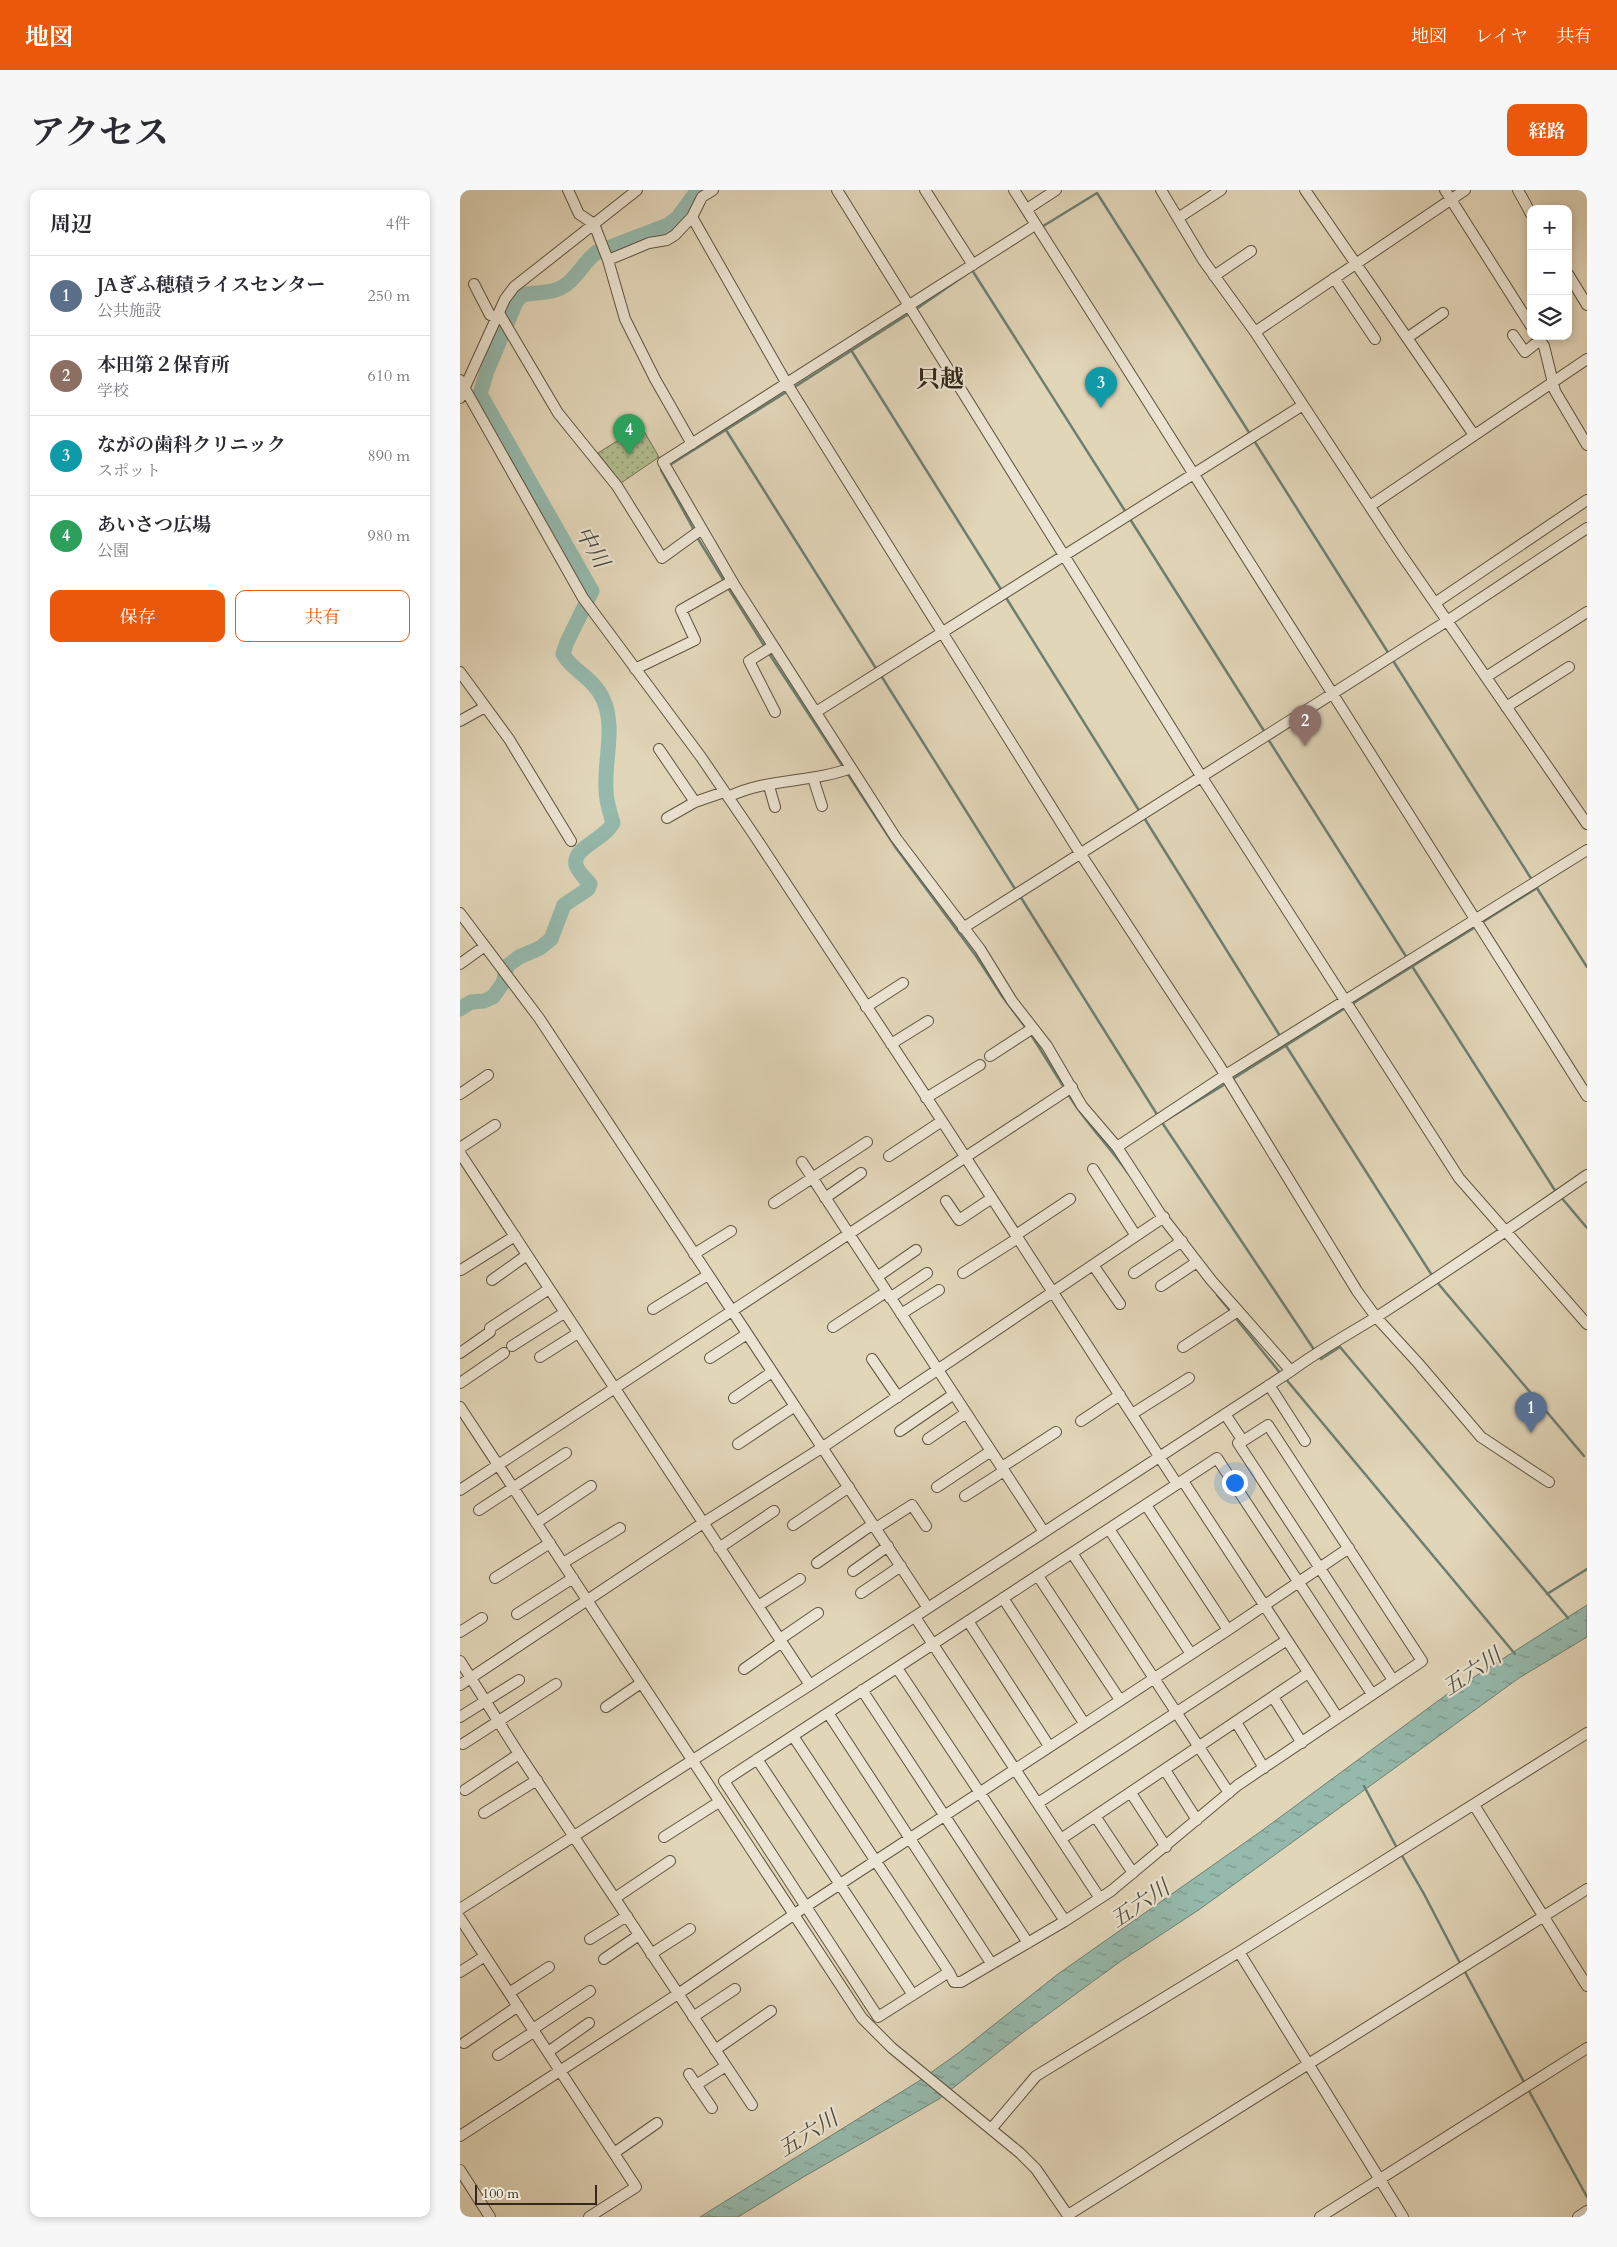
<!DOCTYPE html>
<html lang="ja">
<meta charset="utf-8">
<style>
body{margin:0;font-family:Cardo,"Noto Serif JP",serif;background:#f7f7f7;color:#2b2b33}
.controls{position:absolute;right:15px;top:15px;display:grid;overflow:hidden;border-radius:10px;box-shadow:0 2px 8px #0003}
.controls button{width:45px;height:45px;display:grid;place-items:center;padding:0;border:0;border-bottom:1px solid #e1e1e2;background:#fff;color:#2b2b33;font:25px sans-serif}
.scale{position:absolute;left:15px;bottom:12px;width:122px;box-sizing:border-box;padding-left:5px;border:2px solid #332819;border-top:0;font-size:14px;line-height:18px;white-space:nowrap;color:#332819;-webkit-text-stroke:4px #ece4d2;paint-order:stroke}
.you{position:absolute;left:774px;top:1292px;width:18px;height:18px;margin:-12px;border:4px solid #fff;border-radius:50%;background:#1a73e8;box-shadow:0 0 0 8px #1a73e833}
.badge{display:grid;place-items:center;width:32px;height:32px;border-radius:50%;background:#ea580c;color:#fff;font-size:16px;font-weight:700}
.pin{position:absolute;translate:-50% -41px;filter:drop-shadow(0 1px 2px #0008)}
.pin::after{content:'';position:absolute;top:26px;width:18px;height:15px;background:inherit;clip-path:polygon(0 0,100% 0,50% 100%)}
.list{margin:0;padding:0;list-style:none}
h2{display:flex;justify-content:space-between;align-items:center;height:65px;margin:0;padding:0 20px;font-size:21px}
h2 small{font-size:16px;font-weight:400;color:#7c7c81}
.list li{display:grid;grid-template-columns:32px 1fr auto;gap:15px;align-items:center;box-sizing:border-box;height:80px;padding:0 20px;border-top:1px solid #e1e1e2}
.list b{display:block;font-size:19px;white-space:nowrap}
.list p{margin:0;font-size:16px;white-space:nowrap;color:#7c7c81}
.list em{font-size:16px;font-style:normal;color:#7c7c81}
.actions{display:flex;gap:10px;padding:15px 20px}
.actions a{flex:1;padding:11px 0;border:1px solid #ea580c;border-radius:10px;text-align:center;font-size:18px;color:#ea580c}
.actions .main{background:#ea580c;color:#fff}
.icon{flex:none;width:28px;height:28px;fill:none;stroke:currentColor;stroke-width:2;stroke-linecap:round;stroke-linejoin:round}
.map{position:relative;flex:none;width:1127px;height:2027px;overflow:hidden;border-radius:10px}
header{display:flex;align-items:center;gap:30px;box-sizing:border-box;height:70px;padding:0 25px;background:#ea580c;color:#fff}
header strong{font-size:24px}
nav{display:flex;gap:28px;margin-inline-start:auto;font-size:18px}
.intro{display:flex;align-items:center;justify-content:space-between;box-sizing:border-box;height:120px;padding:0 30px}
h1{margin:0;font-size:35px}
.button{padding:12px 22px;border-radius:10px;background:#ea580c;color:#fff;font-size:18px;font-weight:700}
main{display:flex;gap:30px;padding:0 30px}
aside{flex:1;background:#fff;border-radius:10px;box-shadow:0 2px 8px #0003}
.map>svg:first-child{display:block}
.park{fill:url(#park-dots);stroke:#727354}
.water{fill:url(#water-ripples);stroke:#6e7f71}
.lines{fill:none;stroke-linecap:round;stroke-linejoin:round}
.stream{stroke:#6e7f71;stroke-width:2.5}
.river{stroke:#95b9ac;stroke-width:15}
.minor-casing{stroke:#5f5441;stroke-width:12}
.minor{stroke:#ece4d2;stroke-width:10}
.labels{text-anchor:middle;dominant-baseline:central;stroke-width:4.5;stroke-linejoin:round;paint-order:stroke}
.water-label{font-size:22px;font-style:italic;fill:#4c4c3e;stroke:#ece4d2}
.quarter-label{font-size:24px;font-weight:bold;fill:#332819;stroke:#ece4d2}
</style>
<header>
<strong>地図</strong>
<nav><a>地図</a><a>レイヤ</a><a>共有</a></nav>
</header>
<div class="intro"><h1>アクセス</h1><a class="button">経路</a></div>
<main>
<aside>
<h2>周辺<small>4件</small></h2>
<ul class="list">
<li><span class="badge" style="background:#5c6f8a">1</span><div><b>JAぎふ穂積ライスセンター</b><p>公共施設</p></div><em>250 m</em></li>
<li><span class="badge" style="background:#8d6e63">2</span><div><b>本田第２保育所</b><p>学校</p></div><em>610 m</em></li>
<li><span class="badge" style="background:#0f9aa8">3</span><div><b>ながの歯科クリニック</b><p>スポット</p></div><em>890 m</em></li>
<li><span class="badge" style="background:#2e9e5b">4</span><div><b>あいさつ広場</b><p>公園</p></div><em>980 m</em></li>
</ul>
<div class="actions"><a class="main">保存</a><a>共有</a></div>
</aside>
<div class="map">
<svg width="1127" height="2027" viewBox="0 0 1127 2027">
<defs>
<pattern id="park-dots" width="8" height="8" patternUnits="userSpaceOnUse" patternTransform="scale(1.25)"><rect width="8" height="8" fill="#b2be90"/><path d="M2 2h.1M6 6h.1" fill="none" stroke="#919a75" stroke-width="1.8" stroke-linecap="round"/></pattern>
<pattern id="water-ripples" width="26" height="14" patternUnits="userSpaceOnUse" patternTransform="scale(1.25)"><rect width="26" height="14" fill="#95b9ac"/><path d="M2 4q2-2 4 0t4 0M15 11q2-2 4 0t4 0" fill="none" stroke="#7a968b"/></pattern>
</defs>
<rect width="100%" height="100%" fill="#e2d6b9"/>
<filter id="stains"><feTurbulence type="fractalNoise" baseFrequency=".004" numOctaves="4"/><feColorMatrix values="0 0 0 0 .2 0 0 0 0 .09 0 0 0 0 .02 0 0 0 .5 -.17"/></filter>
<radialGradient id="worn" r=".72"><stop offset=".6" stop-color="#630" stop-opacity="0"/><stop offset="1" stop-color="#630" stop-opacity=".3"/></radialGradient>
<path class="park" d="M 181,236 L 199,267 L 161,293 L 138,263 Z"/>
<path class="water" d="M 1127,1415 L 1127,1447 L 1059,1488 L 740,1719 L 661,1771 L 565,1841 L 479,1909 L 345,1986 L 278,2027 L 240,2027 L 459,1891 L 497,1864 L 598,1784 L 800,1642 L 986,1505 Z"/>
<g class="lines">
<path class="stream" d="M 580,38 L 637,3 L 790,244
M 512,80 L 667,324
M 455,120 L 508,83
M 391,160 L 542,401
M 333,198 L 450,123
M 266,240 L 417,480
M 793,249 L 929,464
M 208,276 L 328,201
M 203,279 L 201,280 L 235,342
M 670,329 L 806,544
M 237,347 L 264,391
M 267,396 L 305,457
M 545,406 L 680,622
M 308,462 L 384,578
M 932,469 L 1072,690
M 420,484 L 557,702
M 808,549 L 947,768
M 387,583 L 436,658 L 516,766 L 542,806 L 566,838
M 683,626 L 820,846
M 1075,695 L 1127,777
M 560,706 L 698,926
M 1021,733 L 1077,698
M 950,773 L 1096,1002
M 892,814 L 1017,736
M 570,843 L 605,899
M 823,851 L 973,1087
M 771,890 L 887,817
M 608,904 C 625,932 649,956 668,983
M 701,931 L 855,1161
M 703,932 L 767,893
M 1100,1006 L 1127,1038
M 976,1091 L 1124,1266
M 757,1105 L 771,1122
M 774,1126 L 821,1184
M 858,1165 L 861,1169 L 880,1157 L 1108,1428
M 825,1188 L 1055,1464
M 1087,1404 L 1127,1379
M 904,1596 L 938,1660
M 941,1664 L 964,1704 L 1001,1775
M 1004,1780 L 1065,1894
M 1068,1899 L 1127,2007"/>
<path class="river" d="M 0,819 L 11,812 L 24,811 L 33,807 L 43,793 L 47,776 L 59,767 L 80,758 L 91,749 L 104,715 L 128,699 L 130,694 C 126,689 118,682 116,675 C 112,658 145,649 153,633 C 150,623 146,611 146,600 C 144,570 156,537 143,509 C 134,488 111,480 103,464 L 107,452 L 132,401 L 20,204 L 27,181 L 56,112 L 62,105 C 74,102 93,104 104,96 C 117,88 124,71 137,62 L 208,35 L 218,27 L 238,0"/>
<defs>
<path id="minor" d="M 108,0 L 119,24 L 134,34 L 148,70 L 165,129 L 195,189 L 232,254
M 377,0 L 741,586 L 999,988 L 1127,1134
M 465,0 L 513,75
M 554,0 L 1127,906
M 701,0 L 743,70 L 795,142 L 939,361 L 1127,634
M 845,0 L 1014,245
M 985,0 L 1071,136
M 1058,0 L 1071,24
M 567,19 L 596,0
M 232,27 L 327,194 L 620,663 L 759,875 L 897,1101 L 916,1127 L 958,1173 L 1021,1247 L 1089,1292
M 718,28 L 761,0
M 575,35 L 203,272 L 275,396 L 436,648 L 520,759 L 552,811 L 587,856 L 622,916 L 657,957 L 701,1025 L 751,1090 L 831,1181
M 148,70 L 189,53 L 207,50 L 215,45 L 232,27 L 242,7 L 253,0
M 1108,84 L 1127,115
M 754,86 L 791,61
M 874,88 L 915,149
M 14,94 L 30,125 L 37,128
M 39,123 L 98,223 L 157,296 L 202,368 L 242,339
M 795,142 L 1005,0
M 1053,145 L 1065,162 L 1080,150
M 1077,146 L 1084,156 L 1095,201 L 1127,255
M 947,148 L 983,123
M 0,190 L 123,408 L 241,567 L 294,645 L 482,931 L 717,1294
M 0,208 L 45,109 L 54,97 L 177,0
M 910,316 L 1127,169
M 975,413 L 1127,310
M 313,456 L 289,471 L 315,522
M 175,479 L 235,450 L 221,420 L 272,391
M 0,482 L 49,549 L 111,651
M 1026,487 L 1127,422
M 1046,517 L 1109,477
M 356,522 L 843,215
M 0,531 L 25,517
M 199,559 L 235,612
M 353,588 L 362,616
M 309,596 L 315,617
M 268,607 C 306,588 352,593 391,578
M 207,628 L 235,612 L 264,602
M 0,723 L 79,828 L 468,1418
M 503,738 L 987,431 L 1127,338
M 0,774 L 25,756
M 406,817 L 443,793
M 431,854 L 468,831
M 530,866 L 573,838
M 0,904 L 28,885
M 466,908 L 520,875
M 657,957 L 764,886 L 1127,660
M 0,958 L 35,935
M 0,963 L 350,1495
M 429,966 L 482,931
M 342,972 L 584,1342
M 633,979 L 676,1046
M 365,1008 L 401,983
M 486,1011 L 499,1030 L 532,1008
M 314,1013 L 407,952
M 556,1045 L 610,1009
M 234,1064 L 271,1041
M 633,1075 L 660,1114
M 1,1080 L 55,1046
M 503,1083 L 558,1048
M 674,1083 L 722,1051
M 417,1087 L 456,1060
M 32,1090 L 67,1065
M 701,1096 L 737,1072
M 430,1108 L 467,1083
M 193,1119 L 248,1085
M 441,1124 L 479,1100
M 373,1137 L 426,1102
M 52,1156 L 104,1123
M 723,1157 L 778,1121
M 0,1163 L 30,1142 L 30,1138 L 89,1099
M 80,1167 L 118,1143
M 250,1168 L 287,1144
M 412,1169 L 438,1207
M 0,1193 L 44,1163
M 809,1195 L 845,1251
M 274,1208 L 312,1182
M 0,1217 L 402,1828 L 432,1858 L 560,1963 L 576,1979 L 609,2027
M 672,1224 L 729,1188
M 765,1224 L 783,1251 L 778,1253 L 933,1490
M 621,1231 L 660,1205
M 440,1241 L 494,1204
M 468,1249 L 506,1223
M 783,1251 L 808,1235 L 962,1471 L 778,1595 L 651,1701 L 605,1731 L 501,1792 L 494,1792 L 489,1782 L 418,1827 L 264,1591 L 757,1268 L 912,1504
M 278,1254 L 335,1216
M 542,1277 L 596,1242
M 723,1291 L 878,1528
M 477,1297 L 531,1261
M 0,1300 L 612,897
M 505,1306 L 544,1281
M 686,1315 L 768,1440
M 19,1320 L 106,1263
M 76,1333 L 131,1296
M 333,1335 L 389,1297
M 416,1338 L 452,1315 L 466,1336
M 649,1339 L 731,1464
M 259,1358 L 314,1321
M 612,1363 L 769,1603
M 103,1373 L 160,1338
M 357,1373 L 413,1334
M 393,1381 L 428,1356
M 578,1386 L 660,1510
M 35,1388 L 90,1353
M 401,1403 L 441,1376
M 543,1408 L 624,1533
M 298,1416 L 340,1389
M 57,1424 L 113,1388
M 455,1427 L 639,1707
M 508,1431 L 589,1556
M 0,1442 L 22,1428
M 320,1449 L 358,1423
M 0,1471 L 59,1564 L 292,1915
M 437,1478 L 605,1731
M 284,1479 L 322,1452
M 0,1495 L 243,1333 L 363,1257 L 704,1027
M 402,1500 L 568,1753
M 813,1507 L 842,1553
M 146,1517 L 181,1493
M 368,1523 L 531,1773
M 0,1527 L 59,1490
M 776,1532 L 804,1578
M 333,1546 L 489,1782
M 3,1554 L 96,1494
M 297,1569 L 453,1805
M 705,1580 L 737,1630
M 5,1600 L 59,1564
M 671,1603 L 706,1657
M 578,1613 L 827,1450
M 1014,1615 L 1127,1796
M 24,1623 L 77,1590
M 635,1626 L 673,1683
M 204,1647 L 259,1612
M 601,1649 L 848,1483
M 155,1708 L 210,1671
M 0,1719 L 350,1495 L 831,1181 C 859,1160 889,1144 918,1126 C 989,1080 1058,1033 1127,985
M 0,1728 L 176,1997 L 129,2027
M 130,1749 L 167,1726
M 779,1762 L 943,2027
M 191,1764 L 230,1739
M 144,1769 L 179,1745
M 0,1782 L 25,1766
M 49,1803 L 89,1777
M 233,1827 L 275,1799
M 73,1839 L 130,1801
M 4,1853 L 58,1816
M 255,1860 L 311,1821
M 88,1862 L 129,1833
M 38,1865 L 75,1841
M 229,1884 L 252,1918
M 236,1895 L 266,1876
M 532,1938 L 576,1886 L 779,1762 L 1127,1543
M 0,1946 L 218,1804 L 342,1719 L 768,1440 L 889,1358
M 154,1963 L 197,1933
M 0,1980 L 30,2027
M 608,2025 L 1127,1699
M 860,2027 L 1127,1858
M 1118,2027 L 1127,2021"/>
</defs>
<use href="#minor" class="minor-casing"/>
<use href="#minor" class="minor"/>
</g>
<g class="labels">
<g class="water-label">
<text transform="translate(132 357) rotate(60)">中川</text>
<text transform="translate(1012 1482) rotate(-34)">五六川</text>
<text transform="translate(680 1714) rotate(-34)">五六川</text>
<text transform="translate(348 1944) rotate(-32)">五六川</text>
</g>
<g class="quarter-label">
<text x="480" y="189">只越</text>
</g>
</g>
<rect width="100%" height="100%" filter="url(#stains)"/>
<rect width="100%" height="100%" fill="url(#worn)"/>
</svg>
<div class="controls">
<button>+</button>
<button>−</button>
<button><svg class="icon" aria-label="layers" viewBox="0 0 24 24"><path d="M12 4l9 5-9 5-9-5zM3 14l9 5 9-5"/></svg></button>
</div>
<div class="scale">100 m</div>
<div class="you"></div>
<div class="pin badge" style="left:1071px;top:1243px;background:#5c6f8a">1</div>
<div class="pin badge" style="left:845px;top:556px;background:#8d6e63">2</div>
<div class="pin badge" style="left:641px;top:218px;background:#0f9aa8">3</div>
<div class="pin badge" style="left:169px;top:265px;background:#2e9e5b">4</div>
</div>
</main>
